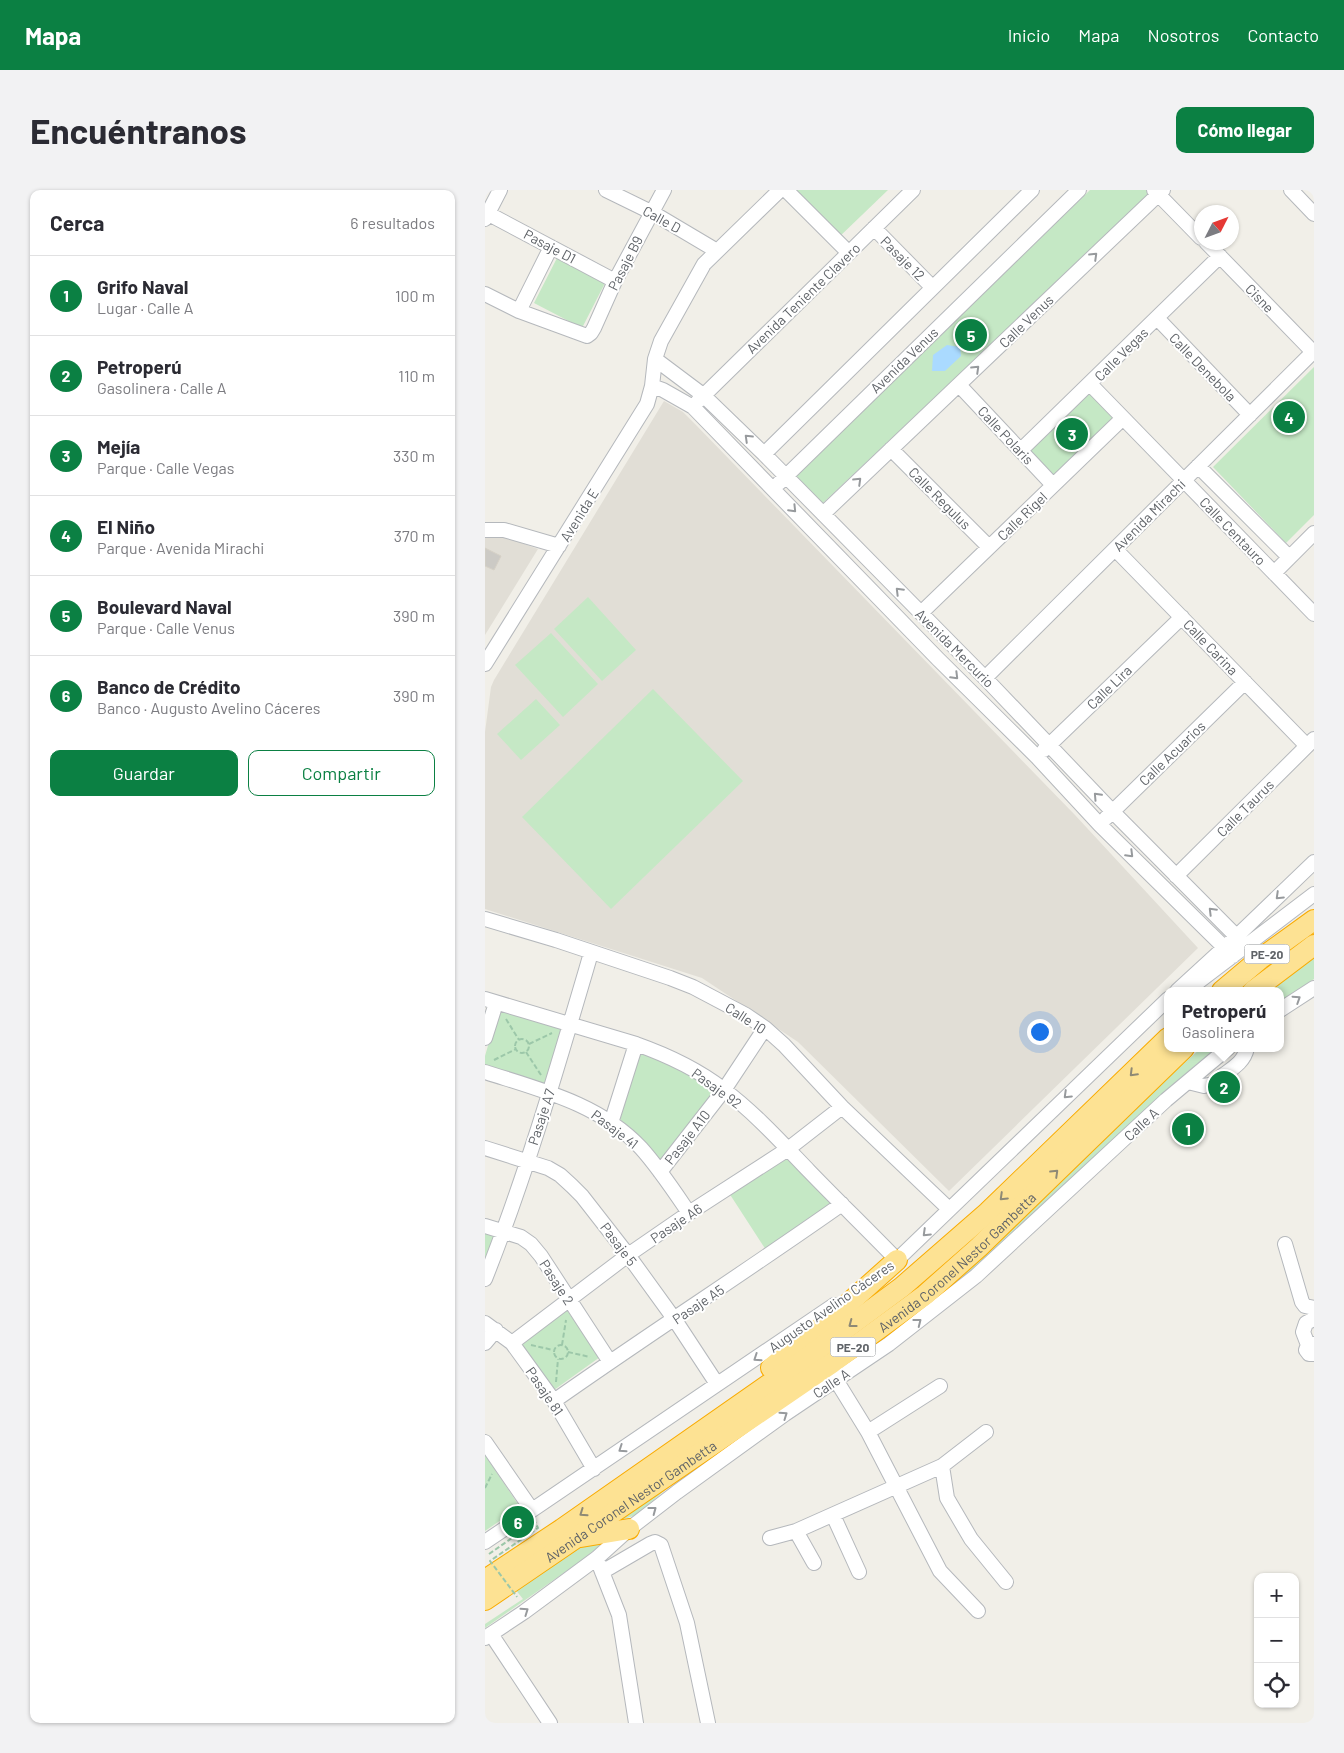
<!DOCTYPE html>
<html lang="es">
<meta charset="utf-8">
<style>
body{margin:0;font-family:Barlow,sans-serif;background:#f2f2f3;color:#2b2b33}
.controls{position:absolute;right:15px;bottom:15px;display:grid;overflow:hidden;border-radius:10px;box-shadow:0 1px 4px #0004}
.controls button{width:45px;height:45px;display:grid;place-items:center;padding:0;border:0;border-bottom:1px solid #e1e1e2;background:#fff;color:#2b2b33;font:25px sans-serif}
.compass{position:absolute;left:709px;top:15px;width:45px;height:45px;border-radius:50%;background:#fff;box-shadow:0 1px 4px #0004;rotate:48deg}
.you{position:absolute;left:554px;top:841px;width:18px;height:18px;margin:-12px;border:4px solid #fff;border-radius:50%;background:#1a73e8;box-shadow:0 0 0 8px #1a73e833}
.badge{display:grid;place-items:center;width:32px;height:32px;border-radius:50%;background:#0b8043;color:#fff;font-size:16px;font-weight:700}
.pin{position:absolute;translate:-50% -50%;border:2px solid #fff;box-shadow:0 1px 5px #0006}
.popup{position:absolute;left:679px;top:797px;width:120px;height:65px;box-sizing:border-box;display:grid;place-content:center;border-radius:10px;background:#fff;filter:drop-shadow(0 1px 4px #0005);font-size:16px;white-space:nowrap;color:#7c7c81}
.popup b{font-size:19px;color:#2b2b33}
.popup::after{content:'';position:absolute;left:50%;top:100%;margin-left:-10px;border:10px solid transparent;border-top-color:#fff}
.list{margin:0;padding:0;list-style:none}
h2{display:flex;justify-content:space-between;align-items:center;height:65px;margin:0;padding:0 20px;font-size:21px}
h2 small{font-size:16px;font-weight:400;color:#7c7c81}
.list li{display:grid;grid-template-columns:32px 1fr auto;gap:15px;align-items:center;box-sizing:border-box;height:80px;padding:0 20px;border-top:1px solid #e1e1e2}
.list b{display:block;font-size:19px;white-space:nowrap}
.list p{margin:0;font-size:16px;white-space:nowrap;color:#7c7c81}
.list em{font-size:16px;font-style:normal;color:#7c7c81}
.actions{display:flex;gap:10px;padding:15px 20px}
.actions a{flex:1;padding:11px 0;border:1px solid #0b8043;border-radius:10px;text-align:center;font-size:18px;color:#0b8043}
.actions .main{background:#0b8043;color:#fff}
.icon{flex:none;width:28px;height:28px;fill:none;stroke:currentColor;stroke-width:2;stroke-linecap:round;stroke-linejoin:round}
.map{position:relative;flex:none;width:829px;height:1533px;overflow:hidden;border-radius:10px}
header{display:flex;align-items:center;gap:30px;box-sizing:border-box;height:70px;padding:0 25px;background:#0b8043;color:#fff}
header strong{font-size:24px}
nav{display:flex;gap:28px;margin-inline-start:auto;font-size:18px}
.intro{display:flex;align-items:center;justify-content:space-between;box-sizing:border-box;height:120px;padding:0 30px}
h1{margin:0;font-size:35px}
.button{padding:12px 22px;border-radius:10px;background:#0b8043;color:#fff;font-size:18px;font-weight:700}
main{display:flex;gap:30px;padding:0 30px}
aside{flex:1;background:#fff;border-radius:10px;box-shadow:0 1px 4px #0004}
.map>svg:first-child{display:block}
.education{fill:#e1ded6}
.green{fill:#c5e8c5}
.water{fill:#aadaff}
.building{fill:#cccac5;stroke:#d6d1c6}
.lines{fill:none;stroke-linecap:round;stroke-linejoin:round}
.minor-casing{stroke:#b5b8bc;stroke-width:16}
.highway-casing{stroke:#f9ab00;stroke-width:22}
.path{stroke:#9cc7a9;stroke-width:2;stroke-dasharray:5 2.5;stroke-linecap:butt}
.minor{stroke:#fff;stroke-width:14}
.highway{stroke:#fde293;stroke-width:20}
.path-bridge{stroke:#9cc7a9;stroke-width:2;stroke-dasharray:5 2.5;stroke-linecap:butt}
.oneway{stroke:#979a9d}
.oneway2{stroke:#8e8975}
.labels{text-anchor:middle;dominant-baseline:central;stroke-width:4;stroke-linejoin:round;paint-order:stroke}
.shield{fill:#fff;stroke:#8f9295;stroke-width:1}
.shield-label{font-size:12px;font-weight:bold;fill:#5f6368}
.street-label{font-size:14px;fill:#5f6368;stroke:#fff}
</style>
<header>
<strong>Mapa</strong>
<nav><a>Inicio</a><a>Mapa</a><a>Nosotros</a><a>Contacto</a></nav>
</header>
<div class="intro"><h1>Encuéntranos</h1><a class="button">Cómo llegar</a></div>
<main>
<aside>
<h2>Cerca<small>6 resultados</small></h2>
<ul class="list">
<li><span class="badge">1</span><div><b>Grifo Naval</b><p>Lugar · Calle A</p></div><em>100 m</em></li>
<li><span class="badge">2</span><div><b>Petroperú</b><p>Gasolinera · Calle A</p></div><em>110 m</em></li>
<li><span class="badge">3</span><div><b>Mejía</b><p>Parque · Calle Vegas</p></div><em>330 m</em></li>
<li><span class="badge">4</span><div><b>El Niño</b><p>Parque · Avenida Mirachi</p></div><em>370 m</em></li>
<li><span class="badge">5</span><div><b>Boulevard Naval</b><p>Parque · Calle Venus</p></div><em>390 m</em></li>
<li><span class="badge">6</span><div><b>Banco de Crédito</b><p>Banco · Augusto Avelino Cáceres</p></div><em>390 m</em></li>
</ul>
<div class="actions"><a class="main">Guardar</a><a>Compartir</a></div>
</aside>
<div class="map">
<svg width="829" height="1533" viewBox="0 0 829 1533">
<rect width="100%" height="100%" fill="#f1efe8"/>
<path class="education" d="M 179,211 L 198,222 L 210,234 L 590,625 L 713,758 L 464,1001 L 313,852 L 217,788 L 0,719 L 0,542 L 6,497 L 9,490 Z
M 0,346 L 20,347 L 53,359 L 0,445 Z"/>
<path class="green" d="M 309,0 L 403,0 L 351,50 Z
M 605,0 L 661,0 L 665,4 L 338,313 L 311,286 Z
M 72,68 L 120,93 L 97,138 L 49,113 Z
M 829,177 L 829,325 L 801,353 L 728,277 Z
M 606,198 L 634,228 L 568,291 L 540,259 Z
M 103,407 L 151,460 L 117,491 L 69,439 Z
M 66,443 L 113,494 L 78,527 L 30,475 Z
M 168,499 L 258,591 L 126,719 L 37,627 Z
M 51,509 L 75,535 L 36,570 L 12,544 Z
M 829,765 L 829,789 L 795,811 L 795,801 L 784,801 Z
M 19,819 L 79,837 L 61,897 L 0,876 L 0,866 L 13,821 Z
M 716,858 L 733,858 L 469,1097 L 396,1153 L 192,1290 L 151,1325 L 127,1333 L 349,1181 L 654,914 Z
M 156,860 L 233,899 L 178,974 L 135,929 Z
M 305,964 L 351,1012 L 281,1060 L 244,1003 Z
M 0,1041 L 7,1043 L 10,1048 L 0,1077 Z
M 81,1119 L 115,1167 L 69,1200 L 35,1151 Z
M 0,1265 L 35,1317 L 0,1341 Z
M 122,1350 L 93,1373 L 0,1438 L 0,1434 L 38,1409 L 30,1399 L 96,1354 Z"/>
<path class="water" d="M 462,155 L 475,157 L 476,166 L 460,181 L 447,181 L 448,165 Z"/>
<path class="building" d="M 0,358 L 16,366 L 9,380 L 0,376 Z
M 743,892 L 750,900 L 742,908 L 734,900 L 736,895 Z
M 702,926 L 716,940 L 705,952 L 690,938 Z"/>
<g class="lines">
<defs>
<path id="minor" d="M 121,0 L 168,23 L 232,61
M 301,0 L 364,63
M 669,0 L 716,48
M 806,0 L 829,24
M 0,22 L 130,91
M 0,29 L 15,0
M 389,38 L 447,97
M 721,52 L 829,163
M 0,104 L 34,121 L 102,146 L 106,143 L 109,138 L 130,91 L 179,0
M 34,121 L 66,57
M 672,128 L 765,225
M 170,169 L 218,205 L 279,264 L 500,488 L 628,622 L 761,756
M 605,194 L 829,424
M 474,195 L 568,295
M 167,196 L 178,200 L 208,217 L 453,469 L 552,567 L 615,635 L 748,766
M 213,211 L 428,0
M 406,259 L 504,357
M 536,260 L 735,66
M 279,264 L 547,0
M 713,276 L 804,367
M 294,293 L 594,0
M 338,324 L 678,0
M 0,340 L 19,340 L 74,356
M 630,359 L 822,556
M 789,383 L 829,343
M 436,423 L 638,228
M 0,474 L 162,214 L 167,196 L 170,169 L 176,151 L 219,74 L 295,0
M 500,488 L 829,161
M 559,560 L 697,427
M 621,628 L 760,492
M 691,686 L 829,549
M 0,729 L 71,750 L 185,788 L 208,797 L 261,825 L 280,838 L 299,855 L 357,917 L 464,1019
M 708,796 L 829,704
M 692,801 L 752,746 L 829,672
M 0,809 L 151,854 C 182,865 212,879 238,899 C 270,923 297,953 324,981 C 353,1011 383,1040 412,1070
M 795,820 L 829,798
M 0,848 L 11,813
M 0,882 C 56,900 115,914 156,958 C 174,978 189,1001 204,1023
M 737,886 C 748,878 759,872 762,858
M 703,892 L 719,896 L 728,894
M 126,933 L 151,854
M 0,958 L 63,978 L 75,985 L 87,996 L 97,1006 L 143,1065 L 190,1130 L 232,1194
M 175,982 L 239,900 L 280,838
M 0,1036 L 36,1047 L 46,1054 L 56,1066 L 125,1172
M 800,1054 L 817,1112 L 820,1116 L 829,1118
M 405,1075 L 412,1070 L 683,809
M 0,1089 C 42,983 74,872 106,763
M 0,1133 L 27,1153 L 69,1211 L 109,1279
M 0,1153 L 11,1140
M 27,1153 L 143,1065 L 204,1023 L 303,959 L 357,917
M 828,1154 L 823,1155 L 821,1160 L 824,1164 L 829,1164
M 823,1155 L 818,1142 L 821,1133 L 829,1129
M 351,1190 L 383,1242 L 455,1381 L 493,1421
M 69,1211 C 164,1144 262,1081 357,1014
M 383,1242 L 455,1196
M 0,1252 L 47,1320
M 457,1276 L 462,1308 L 486,1349 L 521,1392
M 348,1325 L 374,1382
M 311,1341 L 329,1373
M 285,1348 L 311,1341 L 457,1276 L 501,1242
M 0,1352 L 349,1115
M 114,1374 L 134,1425 L 151,1533
M 117,1382 L 165,1354 L 170,1352 L 176,1355 L 202,1433 L 223,1533
M 6,1444 L 65,1533
M 0,1448 L 39,1422 L 112,1368 L 144,1339 L 192,1302 L 300,1224 L 404,1154 L 491,1086 L 681,910 L 743,858"/>
<g id="highway">
<path d="M 737,801 L 775,769 L 829,730"/>
<path d="M 768,801 L 829,755"/>
<path d="M 286,1178 L 355,1121 L 412,1070"/>
<path d="M 96,1347 L 144,1339"/>
<path d="M 0,1390 L 77,1339 L 320,1169 L 417,1097 L 503,1022 L 683,848"/>
<path id="s1" d="M 0,1410 L 347,1173 L 440,1105 L 494,1057 L 699,858"/>
</g>
</defs>
<use href="#minor" class="minor-casing"/>
<use href="#highway" class="highway-casing"/>
<path class="path" d="M 21,829 L 34,850
M30 856a7 7 0 1 1 14 0a7 7 0 1 1-14 0Z
M 44,854 L 67,843
M 41,862 L 56,885
M 9,870 L 31,859
M69 1162a7 7 0 1 1 14 0a7 7 0 1 1-14 0Z
M 46,1155 L 68,1160
M 77,1155 L 81,1130
M 83,1162 L 105,1167
M 71,1192 L 73,1169
M 0,1298 L 7,1284"/>
<use href="#minor" class="minor"/>
<use href="#highway" class="highway"/>
<path class="path-bridge" d="M 4,1364 L 50,1332 L 53,1338 L 5,1371 L 32,1407"/>
</g>
<defs><path id="oneway-chevron" d="M-2-3.5L2.5 0L-2 3.5" fill="none" stroke-width="1.6" stroke-linecap="round" stroke-linejoin="round" transform="scale(1.25)"/></defs>
<g class="oneway">
<use href="#oneway-chevron" transform="translate(609 66) rotate(-44)"/>
<use href="#oneway-chevron" transform="translate(491 179) rotate(-44)"/>
<use href="#oneway-chevron" transform="translate(263 248) rotate(-136)"/>
<use href="#oneway-chevron" transform="translate(373 291) rotate(-44)"/>
<use href="#oneway-chevron" transform="translate(308 319) rotate(46)"/>
<use href="#oneway-chevron" transform="translate(414 401) rotate(-135)"/>
<use href="#oneway-chevron" transform="translate(470 486) rotate(45)"/>
<use href="#oneway-chevron" transform="translate(612 606) rotate(-133)"/>
<use href="#oneway-chevron" transform="translate(645 664) rotate(45)"/>
<use href="#oneway-chevron" transform="translate(794 706) rotate(136)"/>
<use href="#oneway-chevron" transform="translate(727 721) rotate(-135)"/>
<use href="#oneway-chevron" transform="translate(812 809) rotate(-33)"/>
<use href="#oneway-chevron" transform="translate(582 905) rotate(136)"/>
<use href="#oneway-chevron" transform="translate(441 1043) rotate(136)"/>
<use href="#oneway-chevron" transform="translate(433 1132) rotate(-38)"/>
<use href="#oneway-chevron" transform="translate(272 1168) rotate(146)"/>
<use href="#oneway-chevron" transform="translate(299 1225) rotate(-35)"/>
<use href="#oneway-chevron" transform="translate(137 1259) rotate(146)"/>
<use href="#oneway-chevron" transform="translate(168 1320) rotate(-37)"/>
<use href="#oneway-chevron" transform="translate(40 1421) rotate(-35)"/>
</g>
<g class="oneway2">
<use href="#oneway-chevron" transform="translate(648 883) rotate(135)"/>
<use href="#oneway-chevron" transform="translate(570 983) rotate(-44)"/>
<use href="#oneway-chevron" transform="translate(518 1007) rotate(136)"/>
<use href="#oneway-chevron" transform="translate(367 1134) rotate(143)"/>
<use href="#oneway-chevron" transform="translate(98 1323) rotate(145)"/>
</g>
<g class="labels">
<g class="shield">
<rect x="759.5" y="754.5" width="45" height="19" rx="4"/>
<rect x="345.5" y="1147.5" width="45" height="19" rx="4"/>
</g>
<g class="shield-label">
<text x="782" y="764">PE-20</text>
<text x="368" y="1157">PE-20</text>
</g>
<g class="street-label">
<text transform="translate(177 29) rotate(29)">Calle D</text>
<text transform="translate(65 56) rotate(28)">Pasaje D1</text>
<text transform="translate(418 68) rotate(45)">Pasaje 12</text>
<text transform="translate(140 73) rotate(-63)">Pasaje B9</text>
<text transform="translate(318 108) rotate(-44)">Avenida Teniente Clavero</text>
<text transform="translate(775 108) rotate(46)">Cisne</text>
<text transform="translate(541 131) rotate(-44)">Calle Venus</text>
<text transform="translate(636 164) rotate(-45)">Calle Vegas</text>
<text transform="translate(419 170) rotate(-44)">Avenida Venus</text>
<text transform="translate(718 177) rotate(46)">Calle Denebola</text>
<text transform="translate(521 245) rotate(47)">Calle Polaris</text>
<text transform="translate(455 308) rotate(45)">Calle Regulus</text>
<text transform="translate(94 325) rotate(-58)">Avenida E</text>
<text transform="translate(664 325) rotate(-45)">Avenida Mirachi</text>
<text transform="translate(537 326) rotate(-44)">Calle Rigel</text>
<text transform="translate(748 341) rotate(46)">Calle Centauro</text>
<text transform="translate(726 457) rotate(46)">Calle Carina</text>
<text transform="translate(470 458) rotate(45)">Avenida Mercurio</text>
<text transform="translate(624 497) rotate(-44)">Calle Lira</text>
<text transform="translate(687 563) rotate(-44)">Calle Acuarios</text>
<text transform="translate(760 618) rotate(-45)">Calle Taurus</text>
<text transform="translate(261 828) rotate(33)">Calle 10</text>
<text transform="translate(232 898) rotate(36)">Pasaje 92</text>
<text transform="translate(56 927) rotate(-72)">Pasaje A7</text>
<text transform="translate(656 934) rotate(-43)">Calle A</text>
<text transform="translate(130 939) rotate(37)">Pasaje 41</text>
<text transform="translate(202 947) rotate(-52)">Pasaje A10</text>
<text transform="translate(191 1033) rotate(-34)">Pasaje A6</text>
<text transform="translate(134 1054) rotate(53)">Pasaje 5</text>
<text stroke="none"><textPath href="#s1" startOffset="581">Avenida Coronel Nestor Gambetta</textPath></text>
<text transform="translate(72 1092) rotate(57)">Pasaje 2</text>
<text transform="translate(213 1114) rotate(-34)">Pasaje A5</text>
<text transform="translate(346 1116) rotate(-35)">Augusto Avelino Cáceres</text>
<text transform="translate(346 1193) rotate(-34)">Calle A</text>
<text transform="translate(60 1201) rotate(56)">Pasaje 81</text>
<text stroke="none"><textPath href="#s1" startOffset="176">Avenida Coronel Nestor Gambetta</textPath></text>
</g>
</g>
</svg>
<div class="controls">
<button>+</button>
<button>−</button>
<button><svg class="icon" aria-label="locate" viewBox="0 0 24 24"><circle cx="12" cy="12" r="6"/><path d="M12 2v4M12 18v4M2 12h4M18 12h4"/></svg></button>
</div>
<svg class="compass" viewBox="-18 -18 36 36"><path d="M0-13l5 13h-10z" fill="#e53935"/><path d="M0 13l5-13h-10z" fill="#7c7c81"/></svg>
<div class="you"></div>
<div class="pin badge" style="left:703px;top:939px">1</div>
<div class="pin badge" style="left:739px;top:897px">2</div>
<div class="popup"><b>Petroperú</b>Gasolinera</div>
<div class="pin badge" style="left:587px;top:244px">3</div>
<div class="pin badge" style="left:804px;top:227px">4</div>
<div class="pin badge" style="left:486px;top:145px">5</div>
<div class="pin badge" style="left:33px;top:1332px">6</div>
</div>
</main>
